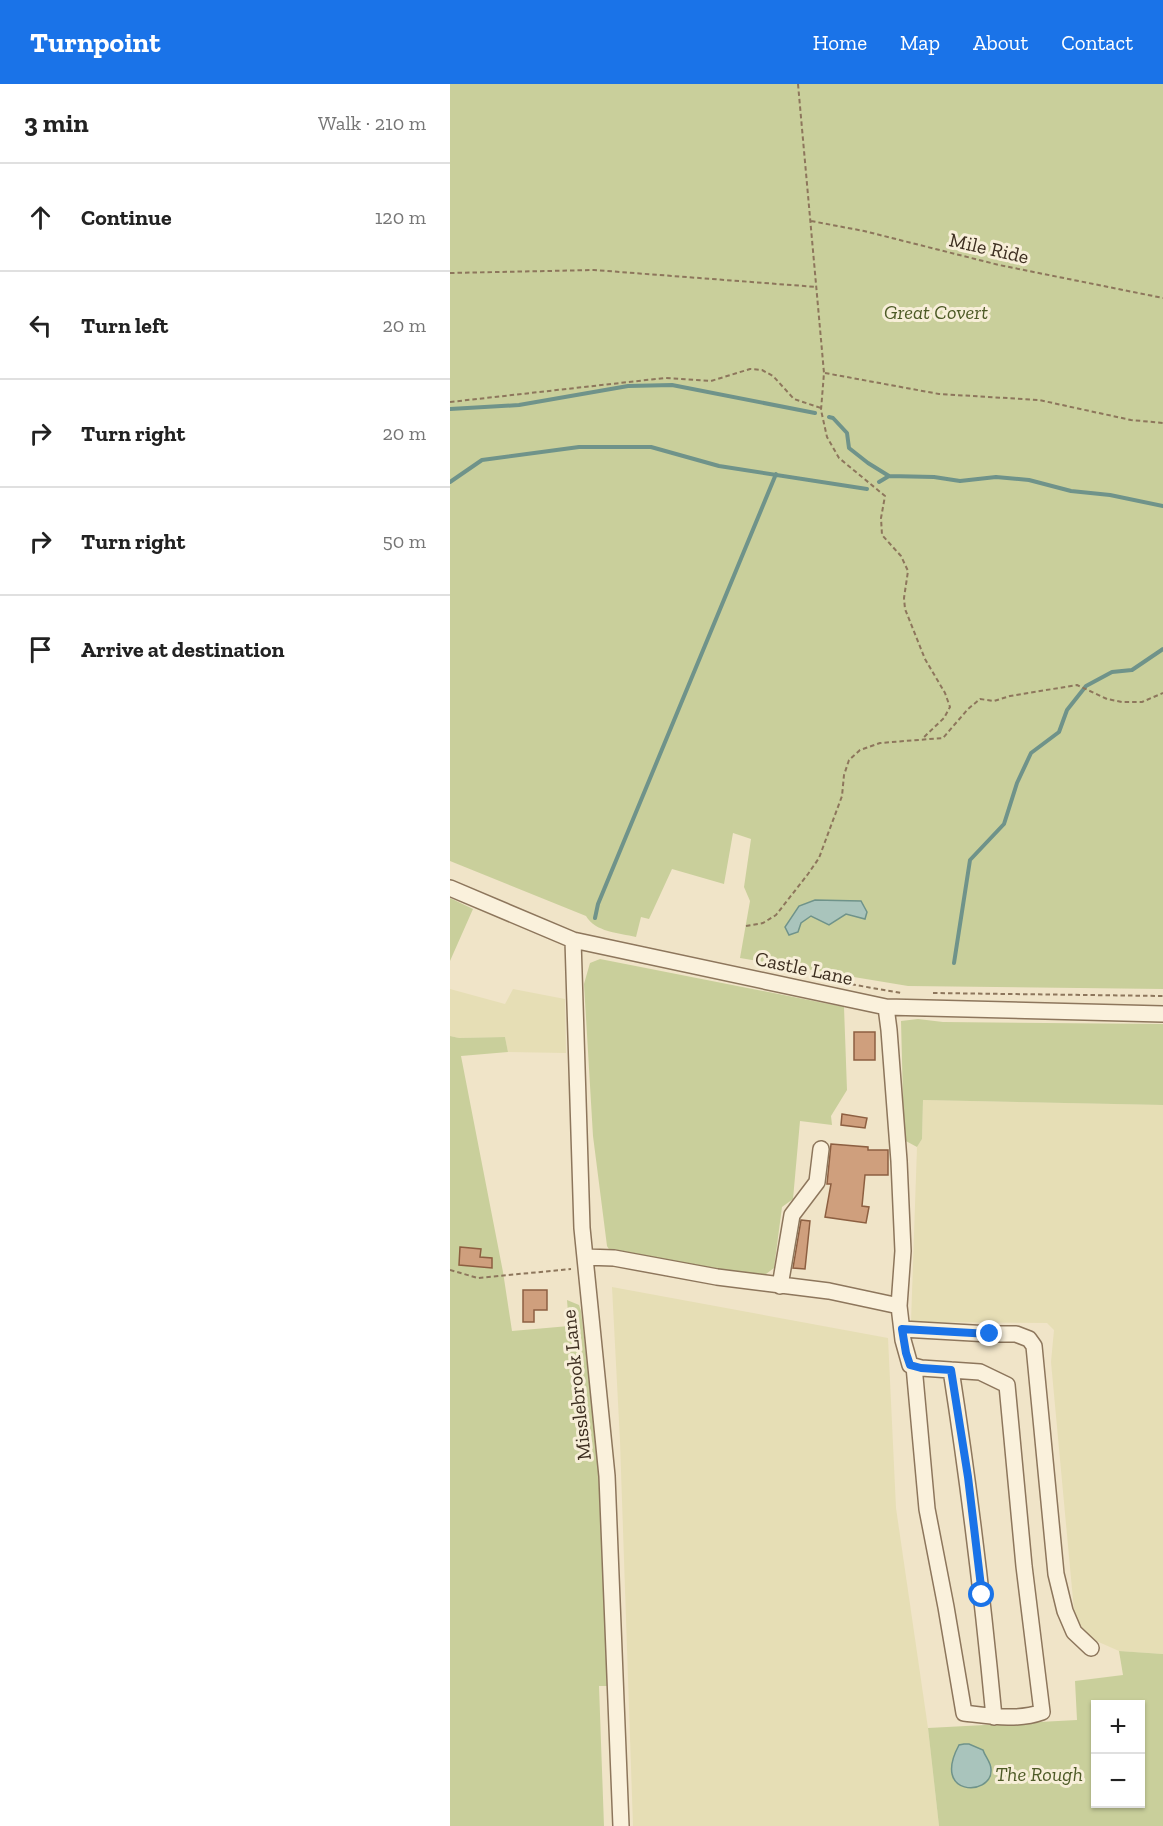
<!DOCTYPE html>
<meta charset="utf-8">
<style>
body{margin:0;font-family:"Zilla Slab",serif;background:#f6f6f6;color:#222}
.controls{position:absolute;right:18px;bottom:18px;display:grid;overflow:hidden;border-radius:0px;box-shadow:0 2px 4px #0004}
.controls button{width:54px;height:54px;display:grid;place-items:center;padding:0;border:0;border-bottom:2px solid #e0e0e0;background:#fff;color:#222;font:30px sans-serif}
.stop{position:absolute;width:18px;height:18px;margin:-14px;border:4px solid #1a73e8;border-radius:50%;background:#fff}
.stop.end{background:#1a73e8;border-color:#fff;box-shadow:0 2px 6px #0008}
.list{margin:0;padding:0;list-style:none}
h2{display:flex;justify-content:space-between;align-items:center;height:78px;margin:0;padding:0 24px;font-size:26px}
h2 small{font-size:20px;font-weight:400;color:#767676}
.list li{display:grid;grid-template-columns:39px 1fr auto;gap:18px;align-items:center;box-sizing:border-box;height:108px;padding:0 24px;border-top:2px solid #e0e0e0}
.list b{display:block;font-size:22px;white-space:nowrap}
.list em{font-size:20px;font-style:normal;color:#767676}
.icon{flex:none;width:33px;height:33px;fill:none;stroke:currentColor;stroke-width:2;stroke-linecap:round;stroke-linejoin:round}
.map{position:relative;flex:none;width:713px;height:1742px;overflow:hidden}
header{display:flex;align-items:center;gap:36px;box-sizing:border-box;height:84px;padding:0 30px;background:#1a73e8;color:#fff}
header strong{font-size:28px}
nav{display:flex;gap:33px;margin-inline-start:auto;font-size:21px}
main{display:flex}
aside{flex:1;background:#fff}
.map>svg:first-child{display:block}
.farmland{fill:#e6deb5}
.green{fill:#c9cf9b;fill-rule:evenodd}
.water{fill:#a9c4bc;stroke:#6f938a;stroke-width:1.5}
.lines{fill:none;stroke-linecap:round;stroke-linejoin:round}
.stream{stroke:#6f938a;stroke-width:4}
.building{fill:#cf9f7d;stroke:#8d5f41;stroke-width:1.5}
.minor-casing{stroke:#8d765c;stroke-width:18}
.path{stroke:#8d765c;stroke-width:2;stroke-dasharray:4.5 3;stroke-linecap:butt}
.minor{stroke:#faf1dc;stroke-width:15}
.route{stroke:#1a73e8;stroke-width:8}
.labels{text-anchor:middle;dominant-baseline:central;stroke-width:6;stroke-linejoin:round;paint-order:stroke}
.street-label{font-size:20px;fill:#3d2e20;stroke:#f7eed8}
.park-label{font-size:20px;font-style:italic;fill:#4d5a26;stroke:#f7eed8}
</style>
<header>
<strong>Turnpoint</strong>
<nav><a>Home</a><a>Map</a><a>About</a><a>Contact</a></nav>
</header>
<main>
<aside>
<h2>3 min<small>Walk · 210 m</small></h2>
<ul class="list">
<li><svg class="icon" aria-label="ahead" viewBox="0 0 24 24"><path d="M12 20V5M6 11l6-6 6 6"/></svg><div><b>Continue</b></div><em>120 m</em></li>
<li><svg class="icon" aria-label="left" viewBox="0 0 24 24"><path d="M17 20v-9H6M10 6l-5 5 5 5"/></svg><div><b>Turn left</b></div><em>20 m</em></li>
<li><svg class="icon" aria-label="right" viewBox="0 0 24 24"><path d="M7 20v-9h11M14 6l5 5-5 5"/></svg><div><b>Turn right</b></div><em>20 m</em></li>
<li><svg class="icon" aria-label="right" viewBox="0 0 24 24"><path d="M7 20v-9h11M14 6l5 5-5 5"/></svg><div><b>Turn right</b></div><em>50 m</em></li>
<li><svg class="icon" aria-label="arrive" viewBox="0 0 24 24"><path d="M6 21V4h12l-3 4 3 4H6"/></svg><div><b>Arrive at destination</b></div></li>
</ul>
</aside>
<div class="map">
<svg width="713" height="1742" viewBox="0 0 713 1742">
<rect width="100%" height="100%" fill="#f0e4c8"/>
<path class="farmland" d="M 0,905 L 55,920 L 63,905 L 115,915 L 116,969 L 58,968 L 55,953 L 9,954 L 0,952 Z
M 473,1016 L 713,1021 L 713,1570 L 669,1567 L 626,1548 L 601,1278 L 604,1246 L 597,1239 L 461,1238 L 467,1063 L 472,1055 Z
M 162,1203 L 438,1254 L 446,1424 L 478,1644 L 489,1742 L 183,1742 L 170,1357 Z"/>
<path class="green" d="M 0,0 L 713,0 L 713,905 L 458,902 L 290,874 L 300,817 L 294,803 L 301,755 L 283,749 L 274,800 L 222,785 L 199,835 L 191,833 L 186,853 C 169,849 145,848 136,832 L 0,777 Z
M 0,814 L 23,825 L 0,877 Z
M 150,875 L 394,923 L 397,1006 L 381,1032 L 382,1041 L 350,1037 L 343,1115 L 332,1123 L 324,1184 L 312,1193 L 160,1167 L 157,1162 L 143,1052 L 134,900 L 140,879 Z
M 468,935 L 493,938 L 713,940 L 713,1021 L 473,1016 L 472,1055 L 467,1063 L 454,1056 L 451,937 Z
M 0,952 L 9,954 L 55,953 L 58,968 L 11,972 L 53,1188 L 62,1247 L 119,1242 L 117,1216 L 129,1221 L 131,1227 L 149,1384 L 157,1602 L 149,1602 L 154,1742 L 0,1742 Z
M 669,1567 L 713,1570 L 713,1742 L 489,1742 L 478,1644 L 627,1636 L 625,1597 L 673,1591 ZM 646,1620 L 690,1620 L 690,1720 L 646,1720 Z"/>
<path class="water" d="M 365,816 L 411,817 L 417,828 L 415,835 L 396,830 L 379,841 L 361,832 L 351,839 L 348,848 L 339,851 L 335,843 L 349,822 Z
M 514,1660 L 519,1660 L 533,1666 C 535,1673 542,1679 541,1687 C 541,1712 481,1713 509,1661 Z"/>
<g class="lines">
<path class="stream" d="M 0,325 L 69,321 L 178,302 L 222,301 L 365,329
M 379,333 L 383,334 L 397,349 L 399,364 L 418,379 L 439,392
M 0,398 L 32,376 L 129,363 L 201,363 L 269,382 L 417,405
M 429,398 L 439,392 L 484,393 L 510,397 L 546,393 L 579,396 L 621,407 L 660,411 L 713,422
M 145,834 L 148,820 L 326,390
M 504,879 L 520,776 L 554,740 L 567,699 L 581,669 L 609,648 L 617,626 L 636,602 L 662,588 L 682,586 L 713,565"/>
</g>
<path class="building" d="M 404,948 L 425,948 L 425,976 L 404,976 Z
M 392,1030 L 417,1034 L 415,1044 L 391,1041 Z
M 381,1060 L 418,1063 L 418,1066 L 438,1066 L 438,1091 L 415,1091 L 412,1122 L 419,1123 L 416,1139 L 375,1133 L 381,1100 L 377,1100 Z
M 351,1136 L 360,1137 L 355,1185 L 343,1184 Z
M 10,1163 L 31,1165 L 30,1173 L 42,1174 L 42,1184 L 9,1181 Z
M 73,1206 L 97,1206 L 97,1226 L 84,1226 L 84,1238 L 73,1238 Z"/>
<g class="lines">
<defs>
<path id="minor" d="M 0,804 L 123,856 L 436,923 L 713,930
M 123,856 L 132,1144 L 157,1392 L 171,1742
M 436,923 L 439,946 L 449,1077 L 453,1167 L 449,1222
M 135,1173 L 164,1174 L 267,1193 L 379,1207 L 449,1222 L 453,1256 L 460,1281 L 471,1284 L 530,1288 L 557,1301 L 574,1482 L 592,1628 C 567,1637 540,1632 514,1629 L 496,1523 L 477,1425 L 464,1282
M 330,1202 L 342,1131 L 367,1098 L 371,1065
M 452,1245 L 540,1250 L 566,1250 L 579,1255 L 584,1262 L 606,1490 L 615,1527 L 624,1548 L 641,1564
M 501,1286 C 519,1401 533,1517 544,1633"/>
</defs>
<use href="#minor" class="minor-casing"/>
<path class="path" d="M 348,0 L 374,289 L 371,326 L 377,353 L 389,374 L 435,412 L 431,434 L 432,451 L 451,472 L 458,487 L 454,514 L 455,525 L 475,575 L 495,609 L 500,623 L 494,634 L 472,655
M 361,137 L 414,147 L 549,181 L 713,214
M 0,189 L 144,186 L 367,203
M 375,289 L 489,310 L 589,316 L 681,336 L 713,339
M 0,318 L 215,294 L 261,297 L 300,285 L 312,286 L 323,292 L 344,315 L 371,324
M 296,842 L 313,839 L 326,831 L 358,790 L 369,774 L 392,712 L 394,691 L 399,676 L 410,666 L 430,659 L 493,654 L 518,625 L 530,615 L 544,617 L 560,612 L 627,601 L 657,615 L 672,618 L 692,618 L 713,609
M 394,899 L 451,909
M 483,909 L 713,912
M 0,1186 L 28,1194 L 121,1185"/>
<use href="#minor" class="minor"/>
</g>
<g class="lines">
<path class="route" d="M 532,1511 L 518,1393 L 501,1286 L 471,1284 L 460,1281 L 456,1269 L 452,1245 L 540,1250"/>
</g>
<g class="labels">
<g class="street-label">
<text transform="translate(539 164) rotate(13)">Mile Ride</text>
<text transform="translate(354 884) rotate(12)">Castle Lane</text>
<text transform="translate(126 1301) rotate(-96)">Misslebrook Lane</text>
</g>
<g class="park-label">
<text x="486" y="228">Great Covert</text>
<text x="589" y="1690">The Rough</text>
</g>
</g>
</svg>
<div class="controls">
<button>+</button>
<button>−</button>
</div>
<div class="stop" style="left:532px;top:1511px"></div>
<div class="stop end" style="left:540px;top:1250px"></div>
</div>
</main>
